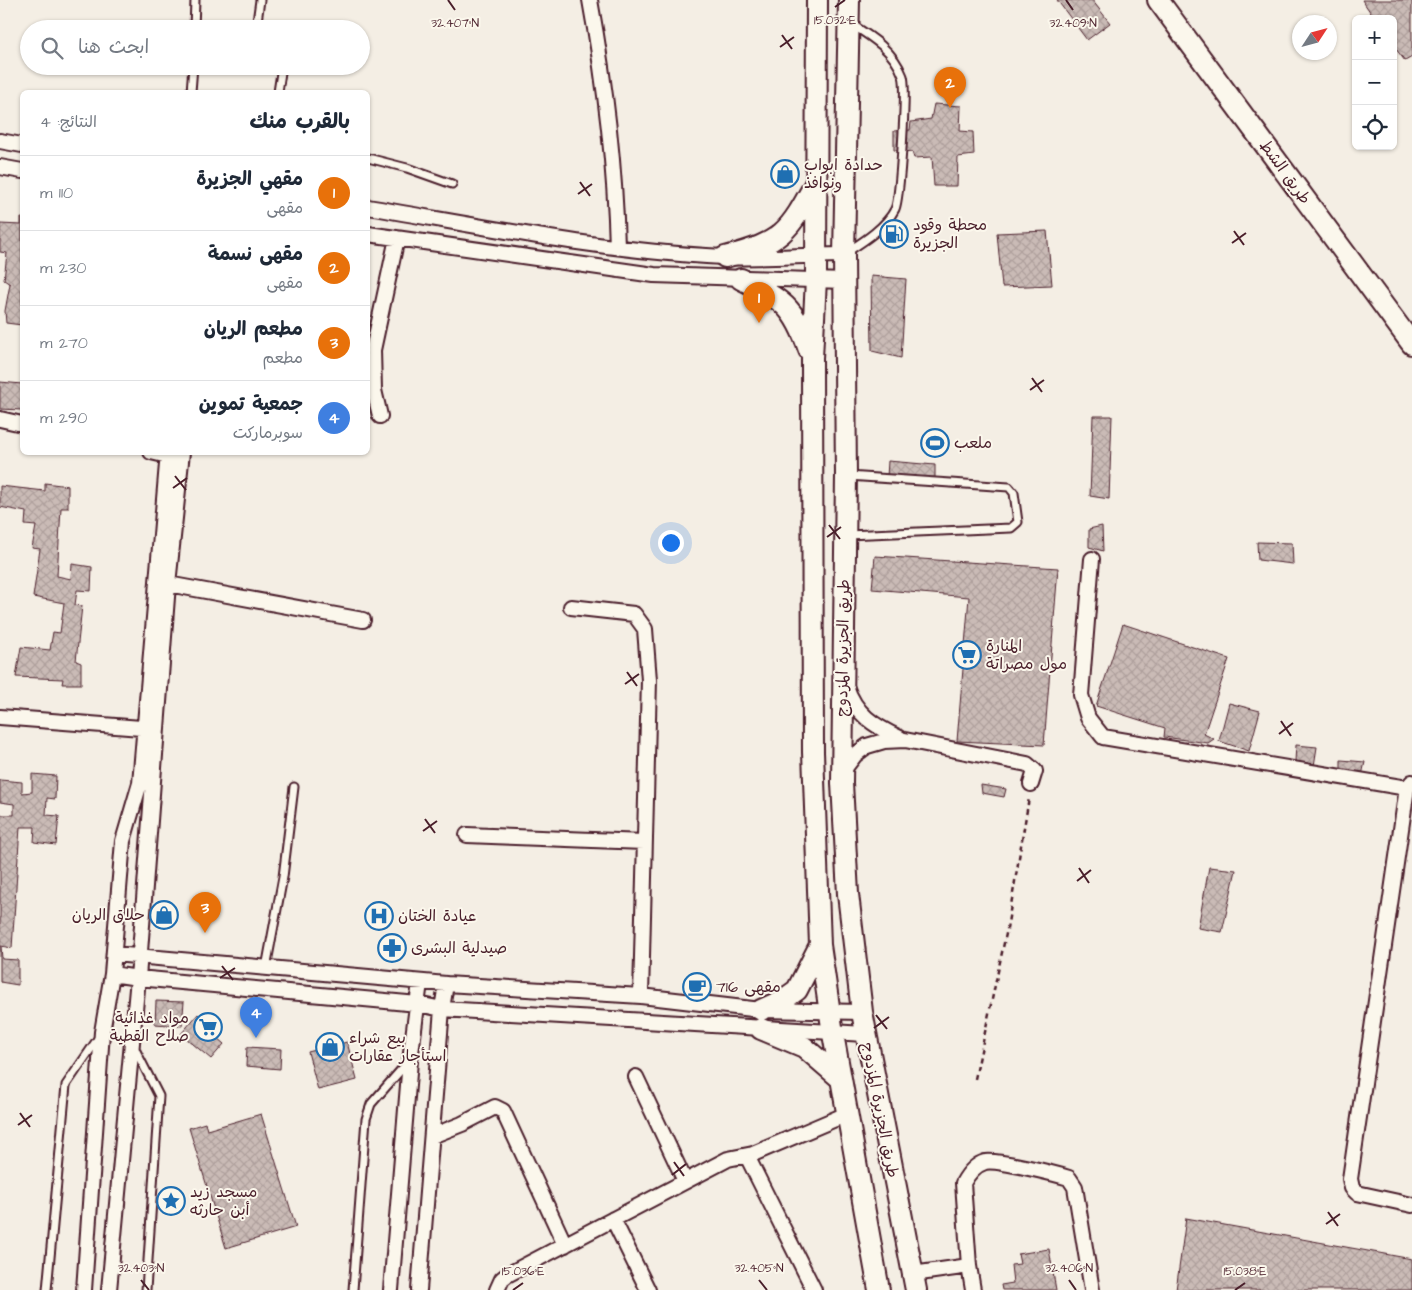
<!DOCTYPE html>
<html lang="ar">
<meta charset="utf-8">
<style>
body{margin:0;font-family:"Architects Daughter","Playpen Sans Arabic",sans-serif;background:#f2f2f3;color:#1f2937;direction:rtl}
.controls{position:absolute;right:15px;top:15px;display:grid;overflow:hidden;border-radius:8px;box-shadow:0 1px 4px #0004}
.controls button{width:45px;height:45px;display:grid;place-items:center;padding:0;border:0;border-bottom:1px solid #e0e1e3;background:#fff;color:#1f2937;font:25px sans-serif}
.compass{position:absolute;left:1292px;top:15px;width:45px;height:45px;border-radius:50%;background:#fff;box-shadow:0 1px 4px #0004;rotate:54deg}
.you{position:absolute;left:670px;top:542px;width:18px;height:18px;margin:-12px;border:4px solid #fff;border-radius:50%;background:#1a73e8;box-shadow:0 0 0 8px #1a73e833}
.badge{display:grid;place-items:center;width:32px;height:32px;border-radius:50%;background:#1f6fb2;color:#fff;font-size:16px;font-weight:700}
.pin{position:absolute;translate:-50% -41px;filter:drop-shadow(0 1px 2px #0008)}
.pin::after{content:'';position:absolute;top:26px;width:18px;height:15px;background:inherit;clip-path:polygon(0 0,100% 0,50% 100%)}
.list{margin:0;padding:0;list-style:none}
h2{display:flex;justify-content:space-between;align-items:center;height:65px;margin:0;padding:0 20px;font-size:21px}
h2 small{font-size:16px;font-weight:400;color:#747a83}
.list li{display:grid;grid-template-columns:32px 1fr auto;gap:15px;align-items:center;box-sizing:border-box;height:75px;padding:0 20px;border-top:1px solid #e0e1e3}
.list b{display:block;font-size:19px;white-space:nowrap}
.list p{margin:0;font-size:16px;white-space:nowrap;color:#747a83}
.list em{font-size:16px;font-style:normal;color:#747a83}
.icon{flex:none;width:28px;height:28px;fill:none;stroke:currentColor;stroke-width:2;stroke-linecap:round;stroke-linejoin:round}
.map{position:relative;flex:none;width:1412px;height:1290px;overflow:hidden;direction:ltr}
.search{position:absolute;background:#fff;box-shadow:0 1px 4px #0004;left:20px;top:20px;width:350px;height:55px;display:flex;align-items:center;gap:12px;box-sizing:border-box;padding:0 18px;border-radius:28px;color:#747a83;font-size:19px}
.panel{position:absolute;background:#fff;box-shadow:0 1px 4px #0004;left:20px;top:90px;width:350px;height:365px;border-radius:8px;direction:rtl}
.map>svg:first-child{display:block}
.building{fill:url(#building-cross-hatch);stroke:#4a1f2b}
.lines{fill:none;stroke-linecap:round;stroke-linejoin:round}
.lane-casing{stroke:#4a1f2b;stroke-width:11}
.street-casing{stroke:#4a1f2b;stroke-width:18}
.secondary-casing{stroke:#4a1f2b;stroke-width:24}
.path{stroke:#4a1f2b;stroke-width:2.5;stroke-dasharray:5 4;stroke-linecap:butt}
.lane{stroke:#fbf7ec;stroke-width:7}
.street{stroke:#fbf7ec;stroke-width:14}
.secondary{stroke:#fbf7ec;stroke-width:20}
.ticks{fill:none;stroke:#4a1f2b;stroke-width:2}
.labels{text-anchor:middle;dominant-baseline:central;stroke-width:4;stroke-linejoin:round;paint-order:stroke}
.poi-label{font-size:16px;fill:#4a1f2b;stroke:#fbf7ec;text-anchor:start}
.street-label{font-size:16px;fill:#4a1f2b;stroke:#fbf7ec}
.ticks-label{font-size:12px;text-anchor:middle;fill:#4a1f2b;stroke:#fbf7ec;stroke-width:4;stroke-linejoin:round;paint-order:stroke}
</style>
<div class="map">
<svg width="1412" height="1290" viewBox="0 0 1412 1290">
<defs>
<pattern id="building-cross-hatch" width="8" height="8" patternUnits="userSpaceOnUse" patternTransform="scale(1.25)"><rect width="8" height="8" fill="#cabbb6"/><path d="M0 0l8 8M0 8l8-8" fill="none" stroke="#afa09d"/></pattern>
</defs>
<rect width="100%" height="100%" fill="#f4eee4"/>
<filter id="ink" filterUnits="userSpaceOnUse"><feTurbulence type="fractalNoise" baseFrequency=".02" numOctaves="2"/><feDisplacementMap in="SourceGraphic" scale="10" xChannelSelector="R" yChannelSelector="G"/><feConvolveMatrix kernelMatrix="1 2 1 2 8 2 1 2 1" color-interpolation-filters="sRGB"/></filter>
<g filter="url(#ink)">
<path class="building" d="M 1057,0 L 1092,0 L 1110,23 L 1087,40 Z
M 1362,0 L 1412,0 L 1412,57 L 1405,61 L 1393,45 L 1393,19 L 1375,19 Z
M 934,104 L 961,106 L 960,131 L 973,132 L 974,155 L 958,157 L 957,186 L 934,186 L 932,157 L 914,158 L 912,152 L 894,150 L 894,131 L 910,130 L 911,122 L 931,119 Z
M 21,218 L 22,218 L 22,325 L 6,323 L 5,311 L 10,284 L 4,280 L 7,253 L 0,252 L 0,224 L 21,225 Z
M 1047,231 L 1052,285 L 1002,287 L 997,233 Z
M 871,276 L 906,279 L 901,358 L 872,351 Z
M 0,382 L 22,384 L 22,410 L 0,409 Z
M 1093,416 L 1112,416 L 1109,499 L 1090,496 Z
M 888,461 L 935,465 L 935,478 L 887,477 Z
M 45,483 L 68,486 L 68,508 L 61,508 L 57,576 L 71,579 L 72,564 L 92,567 L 91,591 L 77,590 L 75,605 L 82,606 L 76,661 L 81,663 L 81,684 L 62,684 L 63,679 L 16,677 L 21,647 L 50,650 L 53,632 L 60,633 L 64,603 L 33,597 L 40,549 L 32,548 L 36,526 L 25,525 L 26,512 L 0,507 L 0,486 L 45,491 Z
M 1102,526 L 1103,551 L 1089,547 L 1089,529 Z
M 1257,542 L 1292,543 L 1293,564 L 1258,560 Z
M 875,556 L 1058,568 L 1044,745 L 957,741 L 969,597 L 872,589 Z
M 1123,624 L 1229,659 L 1204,734 L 1214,739 L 1208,743 L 1164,737 L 1165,728 L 1096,706 Z
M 1229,703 L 1260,711 L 1249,751 L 1219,741 Z
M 1296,745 L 1317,747 L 1314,766 L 1295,761 Z
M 1341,760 L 1365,762 L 1362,775 L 1341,772 Z
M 32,774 L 56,776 L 55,799 L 47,798 L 46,815 L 59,816 L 56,845 L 34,842 L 35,827 L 20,827 L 12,948 L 1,946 L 2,959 L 18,960 L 18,985 L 0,982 L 0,822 L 1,815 L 14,815 L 14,804 L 0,802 L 0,780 L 22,782 L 22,793 L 32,792 Z
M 981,785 L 1006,789 L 1004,797 L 982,793 Z
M 1209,867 L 1236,870 L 1222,932 L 1198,928 Z
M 156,1001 L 184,1002 L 182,1026 L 155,1024 Z
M 198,1014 L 219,1033 L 216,1037 L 224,1044 L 211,1059 L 181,1034 Z
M 347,1042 L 357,1080 L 318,1090 L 308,1052 Z
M 247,1047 L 281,1049 L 280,1069 L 246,1066 Z
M 261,1114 L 296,1227 L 226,1248 L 189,1128 L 205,1123 L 207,1130 Z
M 1186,1218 L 1412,1259 L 1412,1290 L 1176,1290 Z
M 1049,1249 L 1056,1290 L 1002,1290 L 1001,1285 L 1013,1283 L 1011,1265 L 1020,1264 L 1018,1254 Z"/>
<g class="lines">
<defs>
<path id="lane" d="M 194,29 L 195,0
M 256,29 L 260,0
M 191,92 L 193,66
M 278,92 L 282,66
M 368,158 L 407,168 L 452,184
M 847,252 C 864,241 886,227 895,209 C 900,199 907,86 903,76 C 894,51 872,37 851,24
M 847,535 L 1011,528 L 1018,522 L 1014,493 L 1009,487 L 848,476
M 266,968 L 283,877 L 294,787
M 134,1047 L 159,1096 L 146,1290
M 47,1290 L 66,1085 L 99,1037
M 353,1290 L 366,1119 L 371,1104 L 407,1063"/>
<path id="street" d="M 590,0 C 605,82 615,164 617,247
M 0,141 L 22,145
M 0,167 L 22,171
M 368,207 C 486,227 603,251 723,257 C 763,259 804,255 844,255
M 368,234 L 654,275 L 845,281
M 380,416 L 374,390 L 373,350 L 397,238
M 0,419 L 22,424
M 151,452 L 168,456
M 1092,559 L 1081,695 L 1088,718 L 1103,737 L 1407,788
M 168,584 L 363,620
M 571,607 L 634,614 L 645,629 L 649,680 L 641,996
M 846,686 C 855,714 874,726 900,738
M 0,717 L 154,729
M 844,775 L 845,768 L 855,755 L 867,746 L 884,741 L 905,740 L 1027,764 L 1035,771 L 1031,784
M 1412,782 L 1407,788 L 1350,1179 L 1352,1188 L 1357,1193 L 1412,1205
M 467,835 L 644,842
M 114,954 L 446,984 L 641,996 L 761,1010 L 862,1012
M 112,974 L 138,978 L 168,584 L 182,452
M 636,1077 L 685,1181
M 432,1136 L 462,1124 L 495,1107 L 503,1111 L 565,1245
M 747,1156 L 814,1290
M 613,1219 L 648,1290
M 913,1274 L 969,1266
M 84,1290 L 102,1032 L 112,974 L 123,841 L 140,783 L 168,452
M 109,1290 L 138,978 L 418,1004 L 442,1009 L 446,984
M 391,1290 L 410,1061 L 420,982
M 419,1290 L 442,1009 L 865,1034
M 497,1290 L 502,1279 L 507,1275 L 728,1159 L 753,1154 L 847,1114
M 973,1290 L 969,1266 L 963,1183 C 968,1174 975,1165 985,1162 C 996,1159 1056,1174 1069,1178 L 1075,1187 L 1092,1290"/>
<path id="secondary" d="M 817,0 L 816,279 L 812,358 L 813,752 L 820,945 L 833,1034 L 879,1290
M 849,0 L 844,255 L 846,476 L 842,783 L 848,894 L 862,1012 L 916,1290
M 1158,0 L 1412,344
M 725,257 C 783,242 788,233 816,182
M 741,279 C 783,300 794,306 809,350
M 761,1010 L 783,1000 L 797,990 L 820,945
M 761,1029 L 804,1047 L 841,1079"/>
</defs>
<use href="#lane" class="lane-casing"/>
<use href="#street" class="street-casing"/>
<use href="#secondary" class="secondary-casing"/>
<path class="path" d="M 975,1079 L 1007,929 L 1029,798"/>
<use href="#lane" class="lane"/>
<use href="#street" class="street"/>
<use href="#secondary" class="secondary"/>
</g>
</g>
<path class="ticks" d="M 448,0 L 455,10M 1066,0 L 1073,10M 835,7 L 845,0M 782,35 L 792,49M 780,47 L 794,37M 580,182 L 590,196M 578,194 L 592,184M 1234,231 L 1244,245M 1232,243 L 1246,233M 1032,378 L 1042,392M 1030,390 L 1044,380M 175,476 L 186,490M 173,488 L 187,478M 829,525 L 840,539M 827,537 L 841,527M 627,672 L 637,686M 625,684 L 639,674M 1281,721 L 1291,736M 1279,734 L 1293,723M 425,819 L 435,833M 423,831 L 437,821M 1079,868 L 1089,883M 1077,881 L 1091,870M 222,966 L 233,980M 220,978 L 235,968M 876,1015 L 887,1029M 874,1028 L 889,1017M 20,1113 L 30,1127M 18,1125 L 32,1115M 674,1162 L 684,1176M 672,1175 L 686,1164M 1328,1212 L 1338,1226M 1326,1224 L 1340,1214M 141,1280 L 149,1290M 759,1280 L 767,1290M 1069,1280 L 1076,1290M 513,1290 L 523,1283M 1235,1290 L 1245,1283"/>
<defs>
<symbol id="shop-ring" viewBox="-11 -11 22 22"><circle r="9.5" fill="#fbf7ec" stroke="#1f6fb2" stroke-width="1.5"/><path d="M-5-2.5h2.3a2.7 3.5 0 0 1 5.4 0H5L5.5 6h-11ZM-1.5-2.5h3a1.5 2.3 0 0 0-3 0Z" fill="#1f6fb2"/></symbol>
<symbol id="fuel-ring" viewBox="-11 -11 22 22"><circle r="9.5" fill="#fbf7ec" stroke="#1f6fb2" stroke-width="1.5"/><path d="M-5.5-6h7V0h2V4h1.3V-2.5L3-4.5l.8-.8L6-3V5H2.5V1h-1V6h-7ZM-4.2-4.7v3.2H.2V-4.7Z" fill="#1f6fb2"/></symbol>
<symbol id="stadium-ring" viewBox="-11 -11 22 22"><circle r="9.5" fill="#fbf7ec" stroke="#1f6fb2" stroke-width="1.5"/><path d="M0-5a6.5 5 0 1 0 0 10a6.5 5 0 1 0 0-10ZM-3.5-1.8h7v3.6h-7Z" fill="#1f6fb2"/></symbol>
<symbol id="supermarket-ring" viewBox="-11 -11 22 22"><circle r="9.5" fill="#fbf7ec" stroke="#1f6fb2" stroke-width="1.5"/><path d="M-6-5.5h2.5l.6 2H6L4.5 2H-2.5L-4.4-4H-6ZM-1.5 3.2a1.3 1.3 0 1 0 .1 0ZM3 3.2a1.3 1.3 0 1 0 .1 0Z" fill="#1f6fb2"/></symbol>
<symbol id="hospital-ring" viewBox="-11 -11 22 22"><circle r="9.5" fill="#fbf7ec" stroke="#1f6fb2" stroke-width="1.5"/><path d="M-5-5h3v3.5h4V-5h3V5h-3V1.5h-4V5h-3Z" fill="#1f6fb2"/></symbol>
<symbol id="pharmacy-ring" viewBox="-11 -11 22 22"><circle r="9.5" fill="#fbf7ec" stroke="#1f6fb2" stroke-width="1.5"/><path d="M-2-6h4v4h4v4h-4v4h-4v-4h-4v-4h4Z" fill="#1f6fb2"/></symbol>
<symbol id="cafe-ring" viewBox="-11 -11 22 22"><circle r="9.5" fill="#fbf7ec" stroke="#1f6fb2" stroke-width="1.5"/><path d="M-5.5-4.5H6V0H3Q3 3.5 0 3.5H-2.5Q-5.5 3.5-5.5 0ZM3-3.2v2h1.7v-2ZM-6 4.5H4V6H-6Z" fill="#1f6fb2"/></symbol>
<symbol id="sight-ring" viewBox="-11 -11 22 22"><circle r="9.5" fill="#fbf7ec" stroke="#1f6fb2" stroke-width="1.5"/><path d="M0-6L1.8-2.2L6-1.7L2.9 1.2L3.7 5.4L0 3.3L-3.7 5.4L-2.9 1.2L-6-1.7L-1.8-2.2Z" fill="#1f6fb2"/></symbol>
</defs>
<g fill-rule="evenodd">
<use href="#shop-ring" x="769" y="158" width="32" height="32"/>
<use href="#fuel-ring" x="878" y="218" width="32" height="32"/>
<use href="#stadium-ring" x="919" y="427" width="32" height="32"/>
<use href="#supermarket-ring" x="951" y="639" width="32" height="32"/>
<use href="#shop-ring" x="148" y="899" width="32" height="32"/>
<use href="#hospital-ring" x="363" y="900" width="32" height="32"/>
<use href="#pharmacy-ring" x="376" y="932" width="32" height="32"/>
<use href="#cafe-ring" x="681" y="971" width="32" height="32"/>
<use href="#supermarket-ring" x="192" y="1011" width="32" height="32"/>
<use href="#shop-ring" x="314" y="1031" width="32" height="32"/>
<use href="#sight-ring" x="155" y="1185" width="32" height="32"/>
</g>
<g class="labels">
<g class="poi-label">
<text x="804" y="165">حدادة ابواب<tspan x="804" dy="18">ونوافذ</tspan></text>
<text x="913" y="225">محطة وقود<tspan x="913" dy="18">الجزيرة</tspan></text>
<text x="954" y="443">ملعب</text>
<text x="986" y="646">المنارة<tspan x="986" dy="18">مول مصراتة</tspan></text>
<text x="145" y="915" text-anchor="end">حلاق الريان</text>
<text x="398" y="916">عيادة الختان</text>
<text x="411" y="948">صيدلية البشرى</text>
<text x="716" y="987">مقهى 716</text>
<text x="189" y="1018" text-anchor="end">مواد غذائية<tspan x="189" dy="18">صلاح القطية</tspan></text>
<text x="349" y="1038">بيع شراء<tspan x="349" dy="18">استأجار عقارات</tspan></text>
<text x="190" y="1192">مسجد زيد<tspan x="190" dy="18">أبن حارثه</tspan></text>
</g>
<g class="street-label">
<text transform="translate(1285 172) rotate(54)">طريق الشط</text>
<text transform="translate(843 648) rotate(-89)">طريق الجزيرة المزدوج</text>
<text transform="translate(880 1110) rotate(79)">طريق الجزيرة المزدوج</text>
</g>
</g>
<g class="ticks-label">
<text x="835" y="24">15.032°E</text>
<text x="455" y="27">32.407°N</text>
<text x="1073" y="27">32.409°N</text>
<text x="141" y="1272">32.403°N</text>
<text x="759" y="1272">32.405°N</text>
<text x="1069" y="1272">32.406°N</text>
<text x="523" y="1275">15.036°E</text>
<text x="1245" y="1275">15.038°E</text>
</g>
</svg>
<div class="controls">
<button>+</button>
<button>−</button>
<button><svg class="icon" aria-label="locate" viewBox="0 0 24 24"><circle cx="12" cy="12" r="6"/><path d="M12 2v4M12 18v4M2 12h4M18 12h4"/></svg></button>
</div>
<svg class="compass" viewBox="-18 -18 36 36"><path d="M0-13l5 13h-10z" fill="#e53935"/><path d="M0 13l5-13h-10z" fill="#747a83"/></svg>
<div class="you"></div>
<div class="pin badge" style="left:759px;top:323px;background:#e8710a">1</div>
<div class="pin badge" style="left:950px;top:108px;background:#e8710a">2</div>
<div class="pin badge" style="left:205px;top:933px;background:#e8710a">3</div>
<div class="pin badge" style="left:256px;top:1038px;background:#3f7fe0">4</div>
<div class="search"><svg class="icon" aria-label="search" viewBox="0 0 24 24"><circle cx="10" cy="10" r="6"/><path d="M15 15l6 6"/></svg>ابحث هنا</div>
<section class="panel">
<h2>بالقرب منك<small>النتائج: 4</small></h2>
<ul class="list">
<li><span class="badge" style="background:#e8710a">1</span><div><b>مقهي الجزيرة</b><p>مقهى</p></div><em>110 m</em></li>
<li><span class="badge" style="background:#e8710a">2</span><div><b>مقهى نسمة</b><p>مقهى</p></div><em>230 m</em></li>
<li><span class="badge" style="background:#e8710a">3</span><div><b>مطعم الريان</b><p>مطعم</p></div><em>270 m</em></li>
<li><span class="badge" style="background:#3f7fe0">4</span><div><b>جمعية تموين</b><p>سوبرماركت</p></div><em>290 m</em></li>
</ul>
</section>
</div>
